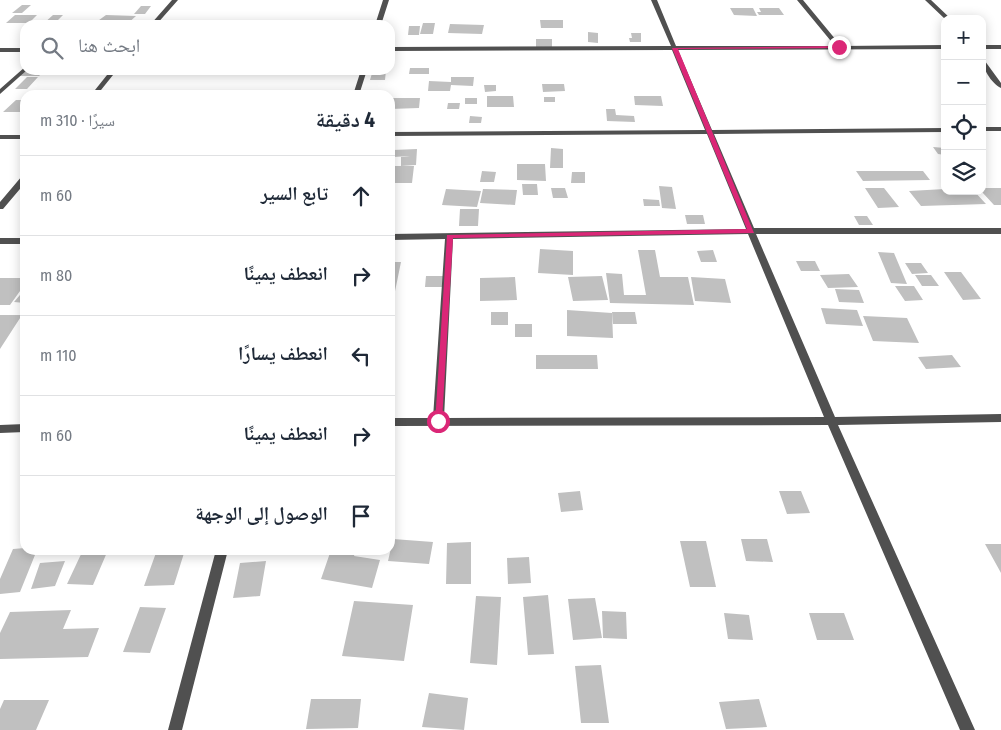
<!DOCTYPE html>
<html lang="ar">
<meta charset="utf-8">
<style>
body{margin:0;font-family:"Fira Sans Condensed","Noto Naskh Arabic",sans-serif;background:#f2f2f3;color:#1f2937;direction:rtl}
.controls{position:absolute;right:15px;top:15px;display:grid;overflow:hidden;border-radius:10px;box-shadow:0 2px 12px #0003}
.controls button{width:45px;height:45px;display:grid;place-items:center;padding:0;border:0;border-bottom:1px solid #e0e1e3;background:#fff;color:#1f2937;font:25px sans-serif}
.stop{position:absolute;width:15px;height:15px;margin:-11px;border:4px solid #db2777;border-radius:50%;background:#fff}
.stop.end{background:#db2777;border-color:#fff;box-shadow:0 1px 5px #0008}
.list{margin:0;padding:0;list-style:none}
h2{display:flex;justify-content:space-between;align-items:center;height:65px;margin:0;padding:0 20px;font-size:21px}
h2 small{font-size:16px;font-weight:400;color:#747a83}
.list li{display:grid;grid-template-columns:32px 1fr auto;gap:15px;align-items:center;box-sizing:border-box;height:80px;padding:0 20px;border-top:1px solid #e0e1e3}
.list b{display:block;font-size:19px;white-space:nowrap}
.list em{font-size:16px;font-style:normal;color:#747a83}
.icon{flex:none;width:28px;height:28px;fill:none;stroke:currentColor;stroke-width:2;stroke-linecap:round;stroke-linejoin:round}
.map{position:relative;flex:none;width:1001px;height:730px;overflow:hidden;direction:ltr}
.search{position:absolute;background:#fff;box-shadow:0 2px 12px #0003;left:20px;top:20px;width:375px;height:55px;display:flex;align-items:center;gap:12px;box-sizing:border-box;padding:0 18px;border-radius:15px;color:#747a83;font-size:19px}
.panel{position:absolute;background:#fff;box-shadow:0 2px 12px #0003;left:20px;top:90px;width:375px;height:465px;border-radius:15px;direction:rtl}
.map>svg:first-child{display:block}
.building{fill:#c0c0c0}
.lines{fill:none;stroke-linecap:round;stroke-linejoin:round}
.minor{fill:#505050;fill-rule:evenodd}
.route{fill:#db2777}
</style>
<div class="map">
<svg width="1001" height="730" viewBox="0 0 1001 730">
<rect width="100%" height="100%" fill="#fff"/>
<path class="building" d="M 22,5 L 31,5 L 22,13 L 12,13 Z
M 141,6 L 151,6 L 145,14 L 134,14 Z
M 730,8 L 753,8 L 757,16 L 734,15 Z
M 759,8 L 779,8 L 784,15 L 759,15 L 757,12 L 761,12 Z
M 15,15 L 37,15 L 29,23 L 6,23 Z
M 53,15 L 63,15 L 54,24 L 43,24 Z
M 106,15 L 136,16 L 126,25 L 95,23 Z
M 540,20 L 563,20 L 563,28 L 541,28 Z
M 423,23 L 435,23 L 433,34 L 420,34 Z
M 450,24 L 484,25 L 482,34 L 448,33 Z
M 409,26 L 420,26 L 419,35 L 408,35 Z
M 588,32 L 598,33 L 598,43 L 588,42 Z
M 631,33 L 641,33 L 641,42 L 630,42 L 629,38 L 632,38 Z
M 536,39 L 552,39 L 552,47 L 536,47 Z
M 410,68 L 429,68 L 429,74 L 409,74 Z
M 373,70 L 386,70 L 385,80 L 370,80 Z
M 23,71 L 44,71 L 39,76 L 18,76 Z
M 27,77 L 38,77 L 27,89 L 15,89 Z
M 451,77 L 474,77 L 473,86 L 451,85 L 450,91 L 428,91 L 429,81 L 451,82 Z
M 542,84 L 564,84 L 565,91 L 543,92 Z
M 484,85 L 496,85 L 496,91 L 485,92 Z
M 487,96 L 513,96 L 514,107 L 487,107 Z
M 634,96 L 661,96 L 663,106 L 635,105 Z
M 544,97 L 555,97 L 555,102 L 544,102 Z
M 390,98 L 420,98 L 419,108 L 390,109 Z
M 465,98 L 477,98 L 477,104 L 465,104 Z
M 16,100 L 25,100 L 25,112 L 3,112 Z
M 448,103 L 460,103 L 459,109 L 447,109 Z
M 606,109 L 615,109 L 616,115 L 634,116 L 635,122 L 607,121 Z
M 470,116 L 482,117 L 481,123 L 469,123 Z
M 933,147 L 945,148 L 945,155 L 938,154 Z
M 551,148 L 563,149 L 563,168 L 550,168 Z
M 417,149 L 416,165 L 401,166 L 401,157 L 410,156 L 393,157 L 393,150 Z
M 517,164 L 545,164 L 546,181 L 517,180 Z
M 390,166 L 414,166 L 412,183 L 390,183 Z
M 482,171 L 496,172 L 494,182 L 480,182 Z
M 856,171 L 923,171 L 930,180 L 863,181 Z
M 572,172 L 585,172 L 585,183 L 571,183 Z
M 522,184 L 537,184 L 538,195 L 523,195 Z
M 659,186 L 672,187 L 676,209 L 662,208 Z
M 551,188 L 565,188 L 568,198 L 553,198 Z
M 865,188 L 884,188 L 899,207 L 878,208 Z
M 982,188 L 1001,188 L 1001,205 L 994,205 L 982,192 Z
M 446,189 L 481,191 L 477,207 L 442,205 Z
M 483,189 L 517,190 L 515,205 L 480,203 Z
M 945,189 L 945,191 L 974,191 L 986,204 L 921,206 L 909,191 Z
M 643,199 L 659,200 L 660,206 L 644,206 Z
M 460,209 L 479,209 L 478,226 L 459,226 Z
M 685,215 L 703,215 L 705,224 L 687,224 Z
M 854,216 L 867,216 L 873,225 L 859,225 Z
M 540,249 L 573,251 L 573,275 L 538,273 Z
M 638,250 L 655,250 L 660,277 L 688,277 L 694,305 L 610,303 L 606,273 L 622,274 L 624,295 L 646,295 Z
M 713,250 L 717,262 L 701,262 L 697,251 Z
M 878,252 L 894,253 L 907,284 L 891,283 Z
M 796,261 L 815,261 L 820,271 L 801,271 Z
M 390,262 L 401,262 L 393,301 L 390,301 Z
M 905,263 L 921,263 L 928,273 L 912,274 Z
M 944,272 L 961,272 L 981,299 L 963,300 Z
M 849,274 L 858,287 L 828,288 L 820,275 Z
M 915,275 L 931,275 L 939,286 L 922,286 Z
M 426,276 L 443,276 L 443,287 L 425,287 Z
M 602,276 L 608,300 L 573,301 L 568,277 Z
M 515,277 L 517,300 L 480,301 L 480,278 Z
M 691,277 L 725,279 L 731,303 L 695,301 Z
M 0,278 L 25,278 L 25,284 L 10,305 L 0,305 Z
M 895,286 L 914,286 L 923,300 L 905,301 Z
M 25,289 L 25,303 L 14,302 Z
M 835,289 L 859,290 L 864,303 L 839,302 Z
M 821,308 L 857,310 L 863,326 L 826,324 Z
M 567,310 L 612,313 L 613,338 L 567,336 Z
M 491,312 L 508,312 L 508,325 L 491,325 Z
M 612,312 L 635,312 L 637,324 L 613,324 Z
M 0,315 L 22,315 L 0,349 Z
M 863,316 L 907,318 L 919,343 L 873,341 Z
M 515,324 L 532,324 L 532,337 L 515,337 Z
M 536,355 L 597,355 L 598,369 L 536,369 Z
M 952,355 L 961,367 L 926,369 L 918,357 Z
M 580,491 L 583,510 L 561,512 L 558,493 Z
M 779,491 L 801,491 L 810,513 L 787,514 Z
M 393,539 L 433,542 L 429,564 L 388,561 Z
M 741,539 L 767,539 L 773,562 L 746,561 Z
M 680,541 L 706,541 L 716,587 L 690,587 Z
M 471,542 L 471,584 L 446,584 L 447,543 Z
M 985,544 L 1001,544 L 1001,573 Z
M 25,548 L 25,550 L 37,550 L 20,592 L 0,594 L 0,579 L 13,549 Z
M 83,550 L 108,550 L 93,585 L 67,584 Z
M 157,550 L 185,550 L 174,585 L 144,586 Z
M 331,550 L 356,550 L 354,556 L 380,560 L 372,588 L 321,579 Z
M 529,557 L 531,583 L 508,584 L 507,558 Z
M 65,561 L 55,586 L 31,589 L 40,563 Z
M 266,561 L 260,596 L 233,598 L 240,563 Z
M 548,595 L 554,654 L 528,655 L 523,597 Z
M 476,596 L 501,597 L 497,665 L 470,663 Z
M 595,598 L 602,638 L 573,640 L 568,599 Z
M 354,601 L 413,605 L 404,661 L 342,656 Z
M 140,607 L 166,608 L 150,653 L 123,652 Z
M 71,610 L 63,629 L 99,628 L 88,657 L 0,659 L 0,633 L 10,612 Z
M 602,611 L 626,612 L 627,639 L 603,638 Z
M 724,613 L 749,615 L 753,640 L 728,639 Z
M 809,613 L 844,613 L 854,640 L 817,640 Z
M 601,665 L 609,723 L 581,723 L 575,666 Z
M 429,693 L 468,698 L 464,730 L 422,727 Z
M 311,699 L 361,699 L 358,728 L 306,729 Z
M 759,699 L 767,727 L 726,729 L 719,702 Z
M 4,700 L 49,700 L 36,730 L 0,730 L 0,709 Z"/>
<g class="lines">
<path class="minor" d="M 172,0 L 178,0 L 156,25 L 150,25 Z
M 383,0 L 389,0 L 381,25 L 375,25 Z
M 651,0 L 657,0 L 676,46 L 835,46 L 797,0 L 803,0 L 841,46 L 945,45 L 945,49 L 678,50 L 712,130 L 945,128 L 945,132 L 714,134 L 754,228 L 1001,228 L 1001,234 L 756,234 L 835,417 L 1001,414 L 1001,422 L 838,425 L 975,730 L 960,730 L 828,425 L 390,426 L 390,418 L 433,418 L 445,239 L 390,240 L 390,234 L 746,229 L 707,134 L 390,136 L 390,132 L 705,130 L 672,50 L 390,51 L 390,47 L 671,46 ZM 748,234 L 824,417 L 444,418 L 453,239 Z
M 925,0 L 931,0 L 951,19 L 945,19 Z
M 982,45 L 1001,45 L 1001,49 L 982,49 Z
M 0,48 L 25,48 L 25,52 L 0,52 Z
M 982,57 L 1001,83 L 1001,88 C 991,83 982,68 982,57 Z
M 25,67 L 25,70 L 27,70 L 0,94 L 0,89 Z
M 111,70 L 117,70 L 97,95 L 91,95 Z
M 361,70 L 367,70 L 359,95 L 353,95 Z
M 982,127 L 1001,127 L 1001,131 L 982,131 Z
M 0,135 L 25,135 L 25,139 L 0,139 Z
M 22,176 L 25,176 L 25,183 L 3,209 L 0,209 L 0,202 Z
M 0,238 L 25,238 L 25,244 L 0,244 Z
M 25,424 L 25,432 L 0,433 L 0,425 Z
M 216,550 L 228,550 L 182,730 L 168,730 Z"/>
</g>
<path class="route" d="M 839,46 L 841,48 L 678,49 L 754,233 L 453,238 L 442,421 L 441,424 L 435,424 L 447,235 L 747,229 L 672,48 Z"/>
</svg>
<div class="controls">
<button>+</button>
<button>−</button>
<button><svg class="icon" aria-label="locate" viewBox="0 0 24 24"><circle cx="12" cy="12" r="6"/><path d="M12 2v4M12 18v4M2 12h4M18 12h4"/></svg></button>
<button><svg class="icon" aria-label="layers" viewBox="0 0 24 24"><path d="M12 4l9 5-9 5-9-5zM3 14l9 5 9-5"/></svg></button>
</div>
<div class="stop" style="left:438px;top:421px"></div>
<div class="stop end" style="left:839px;top:47px"></div>
<div class="search"><svg class="icon" aria-label="search" viewBox="0 0 24 24"><circle cx="10" cy="10" r="6"/><path d="M15 15l6 6"/></svg>ابحث هنا</div>
<section class="panel">
<h2>4 دقيقة<small>سيرًا · 310 m</small></h2>
<ul class="list">
<li><svg class="icon" aria-label="ahead" viewBox="0 0 24 24"><path d="M12 20V5M6 11l6-6 6 6"/></svg><div><b>تابع السير</b></div><em>60 m</em></li>
<li><svg class="icon" aria-label="right" viewBox="0 0 24 24"><path d="M7 20v-9h11M14 6l5 5-5 5"/></svg><div><b>انعطف يمينًا</b></div><em>80 m</em></li>
<li><svg class="icon" aria-label="left" viewBox="0 0 24 24"><path d="M17 20v-9H6M10 6l-5 5 5 5"/></svg><div><b>انعطف يسارًا</b></div><em>110 m</em></li>
<li><svg class="icon" aria-label="right" viewBox="0 0 24 24"><path d="M7 20v-9h11M14 6l5 5-5 5"/></svg><div><b>انعطف يمينًا</b></div><em>60 m</em></li>
<li><svg class="icon" aria-label="arrive" viewBox="0 0 24 24"><path d="M6 21V4h12l-3 4 3 4H6"/></svg><div><b>الوصول إلى الوجهة</b></div></li>
</ul>
</section>
</div>
